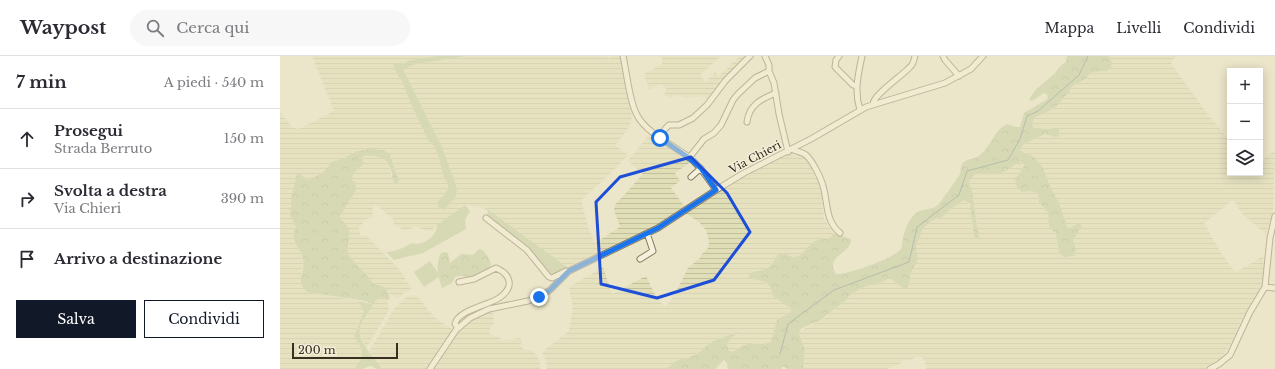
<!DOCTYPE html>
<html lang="it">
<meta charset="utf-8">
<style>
body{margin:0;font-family:"Libre Baskerville",serif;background:#f7f7f7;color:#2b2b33}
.controls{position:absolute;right:12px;top:12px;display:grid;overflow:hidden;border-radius:0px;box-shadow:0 2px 10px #0003}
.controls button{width:36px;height:36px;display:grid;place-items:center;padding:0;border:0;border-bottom:1px solid #e1e1e2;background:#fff;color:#2b2b33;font:20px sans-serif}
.scale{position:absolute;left:12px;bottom:10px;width:106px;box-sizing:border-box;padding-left:4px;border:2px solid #382f21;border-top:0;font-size:11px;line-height:14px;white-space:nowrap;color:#382f21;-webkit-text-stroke:3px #f3eed8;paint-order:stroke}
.stop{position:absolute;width:12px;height:12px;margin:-9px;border:3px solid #1a73e8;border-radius:50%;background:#fff}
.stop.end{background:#1a73e8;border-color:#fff;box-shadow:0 1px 4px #0008}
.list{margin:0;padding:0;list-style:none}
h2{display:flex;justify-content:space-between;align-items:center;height:52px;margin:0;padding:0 16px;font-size:17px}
h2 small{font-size:13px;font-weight:400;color:#7c7c81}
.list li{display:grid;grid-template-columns:26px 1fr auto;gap:12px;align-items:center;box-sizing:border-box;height:60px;padding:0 16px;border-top:1px solid #e1e1e2}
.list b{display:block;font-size:15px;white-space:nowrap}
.list p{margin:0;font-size:13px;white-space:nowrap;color:#7c7c81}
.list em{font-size:13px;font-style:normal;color:#7c7c81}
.actions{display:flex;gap:8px;padding:12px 16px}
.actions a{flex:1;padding:9px 0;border:1px solid #111827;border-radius:0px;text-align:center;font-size:14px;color:#111827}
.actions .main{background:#111827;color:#fff}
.icon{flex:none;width:22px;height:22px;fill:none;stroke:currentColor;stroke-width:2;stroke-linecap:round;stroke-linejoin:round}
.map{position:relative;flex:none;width:995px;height:313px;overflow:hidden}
header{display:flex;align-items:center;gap:24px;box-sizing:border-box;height:56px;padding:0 20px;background:#fff;border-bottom:1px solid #e1e1e2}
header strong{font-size:19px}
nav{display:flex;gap:22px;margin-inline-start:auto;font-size:14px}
.search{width:280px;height:36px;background:#f7f7f7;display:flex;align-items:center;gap:10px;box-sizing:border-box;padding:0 14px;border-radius:22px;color:#7c7c81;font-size:15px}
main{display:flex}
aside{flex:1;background:#fff}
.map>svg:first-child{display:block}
.farmland{fill:url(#farmland-rules)}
.grass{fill:#bfc99d}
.forest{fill:url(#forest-crowns)}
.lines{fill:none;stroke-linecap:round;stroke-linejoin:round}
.stream{stroke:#708e8a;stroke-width:1}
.minor-casing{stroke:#86785f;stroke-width:7}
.minor{stroke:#f6f1dc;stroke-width:5}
.route{stroke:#1a73e8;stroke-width:5}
.marked{fill:none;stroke:#1d4ed8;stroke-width:3;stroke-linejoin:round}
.labels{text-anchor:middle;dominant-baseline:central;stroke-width:3;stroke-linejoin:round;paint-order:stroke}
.street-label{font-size:11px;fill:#382f21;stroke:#f3eed8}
</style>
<header>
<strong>Waypost</strong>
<div class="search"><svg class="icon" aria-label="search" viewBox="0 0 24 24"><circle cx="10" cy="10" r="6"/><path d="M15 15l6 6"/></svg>Cerca qui</div>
<nav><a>Mappa</a><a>Livelli</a><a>Condividi</a></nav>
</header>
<main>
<aside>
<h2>7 min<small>A piedi · 540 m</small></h2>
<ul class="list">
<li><svg class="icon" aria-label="ahead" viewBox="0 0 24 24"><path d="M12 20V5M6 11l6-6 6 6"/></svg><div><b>Prosegui</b><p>Strada Berruto</p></div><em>150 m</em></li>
<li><svg class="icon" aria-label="right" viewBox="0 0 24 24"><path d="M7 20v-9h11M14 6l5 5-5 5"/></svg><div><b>Svolta a destra</b><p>Via Chieri</p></div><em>390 m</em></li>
<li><svg class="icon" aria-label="arrive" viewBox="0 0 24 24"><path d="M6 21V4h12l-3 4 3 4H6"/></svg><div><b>Arrivo a destinazione</b></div></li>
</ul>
<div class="actions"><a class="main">Salva</a><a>Condividi</a></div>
</aside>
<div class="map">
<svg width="995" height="313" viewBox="0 0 995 313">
<defs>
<pattern id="farmland-rules" width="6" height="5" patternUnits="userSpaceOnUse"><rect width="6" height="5" fill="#e0deb7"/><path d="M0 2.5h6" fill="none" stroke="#c1bf9d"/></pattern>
<pattern id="forest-crowns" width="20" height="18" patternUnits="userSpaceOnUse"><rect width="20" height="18" fill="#bfc99d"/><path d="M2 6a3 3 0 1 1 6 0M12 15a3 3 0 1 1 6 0" fill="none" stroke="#a5ad87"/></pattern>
</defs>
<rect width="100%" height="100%" fill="#ebe5c9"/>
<path class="farmland" d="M 32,0 L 159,0 L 133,4 L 125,7 L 116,9 L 114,8 L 115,14 L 123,28 L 134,55 L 148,84 L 155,92 L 161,105 L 164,122 L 168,128 L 168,132 L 162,142 L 157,147 L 158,151 L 160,153 L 163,154 L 175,142 L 177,136 L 176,129 L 152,71 L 123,13 L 136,8 L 186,0 L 326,0 L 329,3 L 332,0 L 341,0 L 352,60 L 349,71 L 335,89 L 348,99 L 332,116 L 301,144 L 309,174 L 315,187 L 340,171 L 334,154 L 335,149 L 363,118 L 348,105 L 369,79 L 412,105 L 395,117 L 400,125 L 391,132 L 405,151 L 365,176 L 287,211 L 202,151 L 185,149 L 150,175 L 142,173 L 135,170 L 134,172 L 125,174 L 114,170 L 113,163 L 95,148 L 92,153 L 93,161 L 84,164 L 82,169 L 79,171 L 79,176 L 81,180 L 87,180 L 110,204 L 119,213 L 131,232 L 130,235 L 125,236 L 118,242 L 108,237 L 104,231 L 94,228 L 68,198 L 69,175 L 66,168 L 61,164 L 60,160 L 63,153 L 72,124 L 71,120 L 75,114 L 82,110 L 83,107 L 82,104 L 83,100 L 100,101 L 103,102 L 110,110 L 111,120 L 118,128 L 119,125 L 112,101 L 71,98 L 63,103 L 51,106 L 48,112 L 35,122 L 28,124 L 20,118 L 10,159 L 16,171 L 14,177 L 13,185 L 21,196 L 24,206 L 21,215 L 21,226 L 27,236 L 78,245 L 84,254 L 75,276 L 76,282 L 83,298 L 82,301 L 74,313 L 0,313 L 0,58 L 1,57 L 13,72 L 19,73 L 54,55 Z
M 375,0 L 441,0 L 420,19 L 425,26 L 435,16 L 439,20 L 460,0 L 468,0 L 443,24 L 428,43 L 423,40 L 406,42 L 394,38 L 391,42 L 384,39 L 387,33 L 381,28 L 369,33 L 364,18 L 382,8 L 382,1 Z
M 829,0 L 897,0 L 892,4 L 891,7 L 926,56 L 950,85 L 950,117 L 980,117 L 980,106 L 995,94 L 993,155 L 986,178 L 964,160 L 953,144 L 924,167 L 941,197 L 954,215 L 957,216 L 983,200 L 984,219 L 979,235 L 962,263 L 952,286 L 941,302 L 925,313 L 647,313 L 643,302 L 639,300 L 630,304 L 623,304 L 619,309 L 606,313 L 523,313 L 525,294 L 519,278 L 520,275 L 545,262 L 555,252 L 564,246 L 571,238 L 586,230 L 597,228 L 608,223 L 611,223 L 623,232 L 629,229 L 631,216 L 638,204 L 636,191 L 643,172 L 653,164 L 662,161 L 672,152 L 684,144 L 687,146 L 691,152 L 694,179 L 698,171 L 692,135 L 689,126 L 693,120 L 696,118 L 713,118 L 737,107 L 741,106 L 744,108 L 738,121 L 745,136 L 752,135 L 758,138 L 759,146 L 768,157 L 769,171 L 776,178 L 778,188 L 796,194 L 793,184 L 801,170 L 799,168 L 790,172 L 787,171 L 778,144 L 774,138 L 762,110 L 753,100 L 743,96 L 740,94 L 744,88 L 765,78 L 776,81 L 771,72 L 753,72 L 752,69 L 754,62 L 775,52 L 789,36 L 792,30 L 804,24 L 812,16 L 823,15 L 832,7 Z
M 512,97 L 519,98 L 526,102 L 539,126 L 542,139 L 544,163 L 553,177 L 552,180 L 549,182 L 536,184 L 520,199 L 513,201 L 507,198 L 493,204 L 490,210 L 487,212 L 474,215 L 472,223 L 482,225 L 490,230 L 493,240 L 508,249 L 511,255 L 509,258 L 503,260 L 497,264 L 491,286 L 488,287 L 477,287 L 464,289 L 455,295 L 449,295 L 447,288 L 450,281 L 456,278 L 458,275 L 431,286 L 416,299 L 396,305 L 386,313 L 267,313 L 266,305 L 262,296 L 289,275 L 293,251 L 289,231 L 323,211 L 332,238 L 366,220 L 377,243 L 385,251 L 394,240 L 408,212 L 420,202 L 421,199 L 428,192 L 429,185 L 426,174 L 419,166 L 405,157 L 472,115 L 507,98 Z
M 132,239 L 138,241 L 149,255 L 158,264 L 172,273 L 173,276 L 147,313 L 102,313 L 89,295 L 98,281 L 113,254 L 126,241 Z
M 100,241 L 107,244 L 109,254 L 86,292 L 79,276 L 80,269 L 92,250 L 92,248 Z
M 209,255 L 213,256 L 214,266 L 209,275 L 210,278 L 220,282 L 222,285 L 239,282 L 242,284 L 241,291 L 243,293 L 253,295 L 257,300 L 260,306 L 260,313 L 151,313 L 181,271 L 191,263 Z"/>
<path class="grass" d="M 159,0 L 186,0 L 136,8 L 123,13 L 162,91 L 176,129 L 177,136 L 175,142 L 164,154 C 159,153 158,151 157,146 L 164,139 L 168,132 L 168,128 L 164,122 L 159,102 L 155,92 L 148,84 L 134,55 L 123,28 L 115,14 L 113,7 C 120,10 126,6 132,4 C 141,2 150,1 159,0 Z
M 185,149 L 190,155 L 185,164 L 186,173 L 143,197 L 114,204 L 106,196 C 111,197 127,191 131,187 C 142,191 157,181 157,169 Z
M 207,153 L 287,211 C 281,215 275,221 268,217 L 247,192 L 207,160 L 208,156 Z
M 150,205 L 160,220 L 144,231 L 134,216 Z
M 78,245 L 92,248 L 92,250 C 89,256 83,262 81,269 C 74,283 95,302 102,313 L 96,313 L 92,310 L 89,310 L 83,313 L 74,313 C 86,298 83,295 74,280 L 84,255 Z"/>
<path class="forest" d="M 787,0 L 829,0 L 832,7 L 831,11 L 829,13 L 826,15 L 812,16 L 804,24 L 792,30 L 789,36 L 775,52 L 754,62 L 752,68 L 754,72 L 779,73 L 779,80 L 776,81 L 765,78 L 744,88 L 740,94 L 743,96 L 753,100 L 762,110 L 774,138 L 778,144 L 787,171 L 790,172 L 799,167 L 802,170 L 793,184 L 796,194 L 794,200 L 784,201 L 779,196 L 776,178 L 769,171 L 768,157 L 759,146 L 758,138 L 752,135 L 742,136 L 737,131 L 735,124 L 743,112 L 744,108 L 741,106 C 734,108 731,112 726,115 C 718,120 705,118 696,118 L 693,120 L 689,126 L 692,135 L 699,182 L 695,182 L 694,179 L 690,148 L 684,144 L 672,152 L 662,161 L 653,164 L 643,172 L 636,191 L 638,204 L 631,216 L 629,229 L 627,232 L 623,232 L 611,223 L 608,223 L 597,228 L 586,230 L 571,238 L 564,246 L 555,252 L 541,264 L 522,272 L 520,274 L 519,278 L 525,294 L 523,313 L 507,313 L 503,310 L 501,313 L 448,313 L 447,307 L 444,304 L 435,313 L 386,313 L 396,305 L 416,299 L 431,286 L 459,275 C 454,280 451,281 447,288 L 449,295 C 456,297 458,291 464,289 C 473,286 484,289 491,286 L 497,264 L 503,260 L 509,258 L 511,255 L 510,252 L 496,242 L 493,240 L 490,230 L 485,226 L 468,222 L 469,219 C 473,214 481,215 487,212 C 492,210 495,201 500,197 C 506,196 510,201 515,201 C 524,199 527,189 535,185 C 541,181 550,186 553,177 L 571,183 C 572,198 544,199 556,218 C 567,219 615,202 621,193 C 623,189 622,183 624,178 C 626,171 630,162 636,157 C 642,152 653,155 659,148 C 662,144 677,123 680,118 C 681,115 680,110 683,107 C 687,102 692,104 697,101 C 700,100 703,96 706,93 C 713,84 716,73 727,68 L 736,71 L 740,71 L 744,57 L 766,44 L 768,42 L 767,38 L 764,37 L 752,45 L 749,44 C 754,33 764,27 773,19 C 779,14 777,11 786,6 Z
M 90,93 L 104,94 L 110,98 L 119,125 L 117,128 L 114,127 C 112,121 112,116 110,111 C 106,100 93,99 83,100 L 82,104 L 84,107 C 80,113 71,115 72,124 L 75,126 L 76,134 L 60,160 C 61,166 68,168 69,174 C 70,182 67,190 68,198 L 94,228 L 104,231 L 106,233 L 110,243 L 107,244 L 100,241 L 92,248 L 85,245 L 27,236 C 14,224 26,216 23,203 C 21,190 8,187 16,171 L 10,159 L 12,138 L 17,118 L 20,118 L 28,124 C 38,119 46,117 51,106 L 63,103 L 77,95 Z
M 201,193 C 206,197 210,203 211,209 C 208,214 201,220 195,221 C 189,223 182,218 175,221 L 172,227 L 162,232 C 158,220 155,209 161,197 L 164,196 L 168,197 L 170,207 L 181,198 L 193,199 L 198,194 Z"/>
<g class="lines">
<path class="stream" d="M 500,298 L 508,268 L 554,234 L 629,206 L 637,171 L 679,139 L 687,115 L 728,104 L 740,83 L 747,60 L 758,55 L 799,19 L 808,0"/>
<defs>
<path id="minor" d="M 343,0 C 347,17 349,45 357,59 C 365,76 394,90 409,101 C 420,110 428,122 436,134
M 485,0 L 489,9 L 489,15 L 494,27 L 499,58 L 508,96
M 559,0 L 556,4 L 555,11 L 573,29 L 576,30
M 663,0 L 665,4 L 679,20
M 593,48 C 593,39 623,19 630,11 C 633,9 634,4 635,0
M 580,54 C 574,35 578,19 582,0
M 467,66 C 469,49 481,43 496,37
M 380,81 L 385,73 L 389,69 L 399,69 L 413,62 L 427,49 L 446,24 L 470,0
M 512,93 C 517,96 523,96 527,100 C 533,106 541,122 543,130 C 548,146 545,165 560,177
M 409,102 L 424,83 L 434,77 L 441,69 L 453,44 L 458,38 L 475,22 L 489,15
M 411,121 L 421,112
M 206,162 L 247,194 L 269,221 L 272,222 L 286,215
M 360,203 L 373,195 L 367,177
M 985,231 L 995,232
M 178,272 L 175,268 C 178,254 209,249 219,242 C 234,232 232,219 216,212 L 194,223 L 179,226
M 150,313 L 176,274 L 190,262 L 209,253 L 248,245 L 259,241 L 270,234 L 289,215 L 378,172 L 436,134 L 464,117 L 531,83 L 586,51 L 665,27 L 691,13 L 703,0
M 930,313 L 939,308 L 950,299 L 970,256 L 985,231 L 990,182 L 995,160"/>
</defs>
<use href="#minor" class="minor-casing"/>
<use href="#minor" class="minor"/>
</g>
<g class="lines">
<path class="route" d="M 259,241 L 270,234 L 289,215 L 378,172 L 436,134 L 421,112 L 409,102 L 380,82"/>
</g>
<path d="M0 0H995V313H0ZM 411,101 L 447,137 L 470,176 L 434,224 L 377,242 L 321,228 L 316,146 L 340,121 Z" fill="#ebe5c9" fill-opacity=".55" fill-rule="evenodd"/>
<path class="marked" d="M 411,101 L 447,137 L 470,176 L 434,224 L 377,242 L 321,228 L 316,146 L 340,121 Z"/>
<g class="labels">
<g class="street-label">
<text transform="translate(475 101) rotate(-28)">Via Chieri</text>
</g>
</g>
</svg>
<div class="controls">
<button>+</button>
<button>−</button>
<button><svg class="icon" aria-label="layers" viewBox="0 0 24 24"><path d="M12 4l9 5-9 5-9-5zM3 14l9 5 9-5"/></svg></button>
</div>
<div class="scale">200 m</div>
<div class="stop" style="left:380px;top:82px"></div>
<div class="stop end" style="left:259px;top:241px"></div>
</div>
</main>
